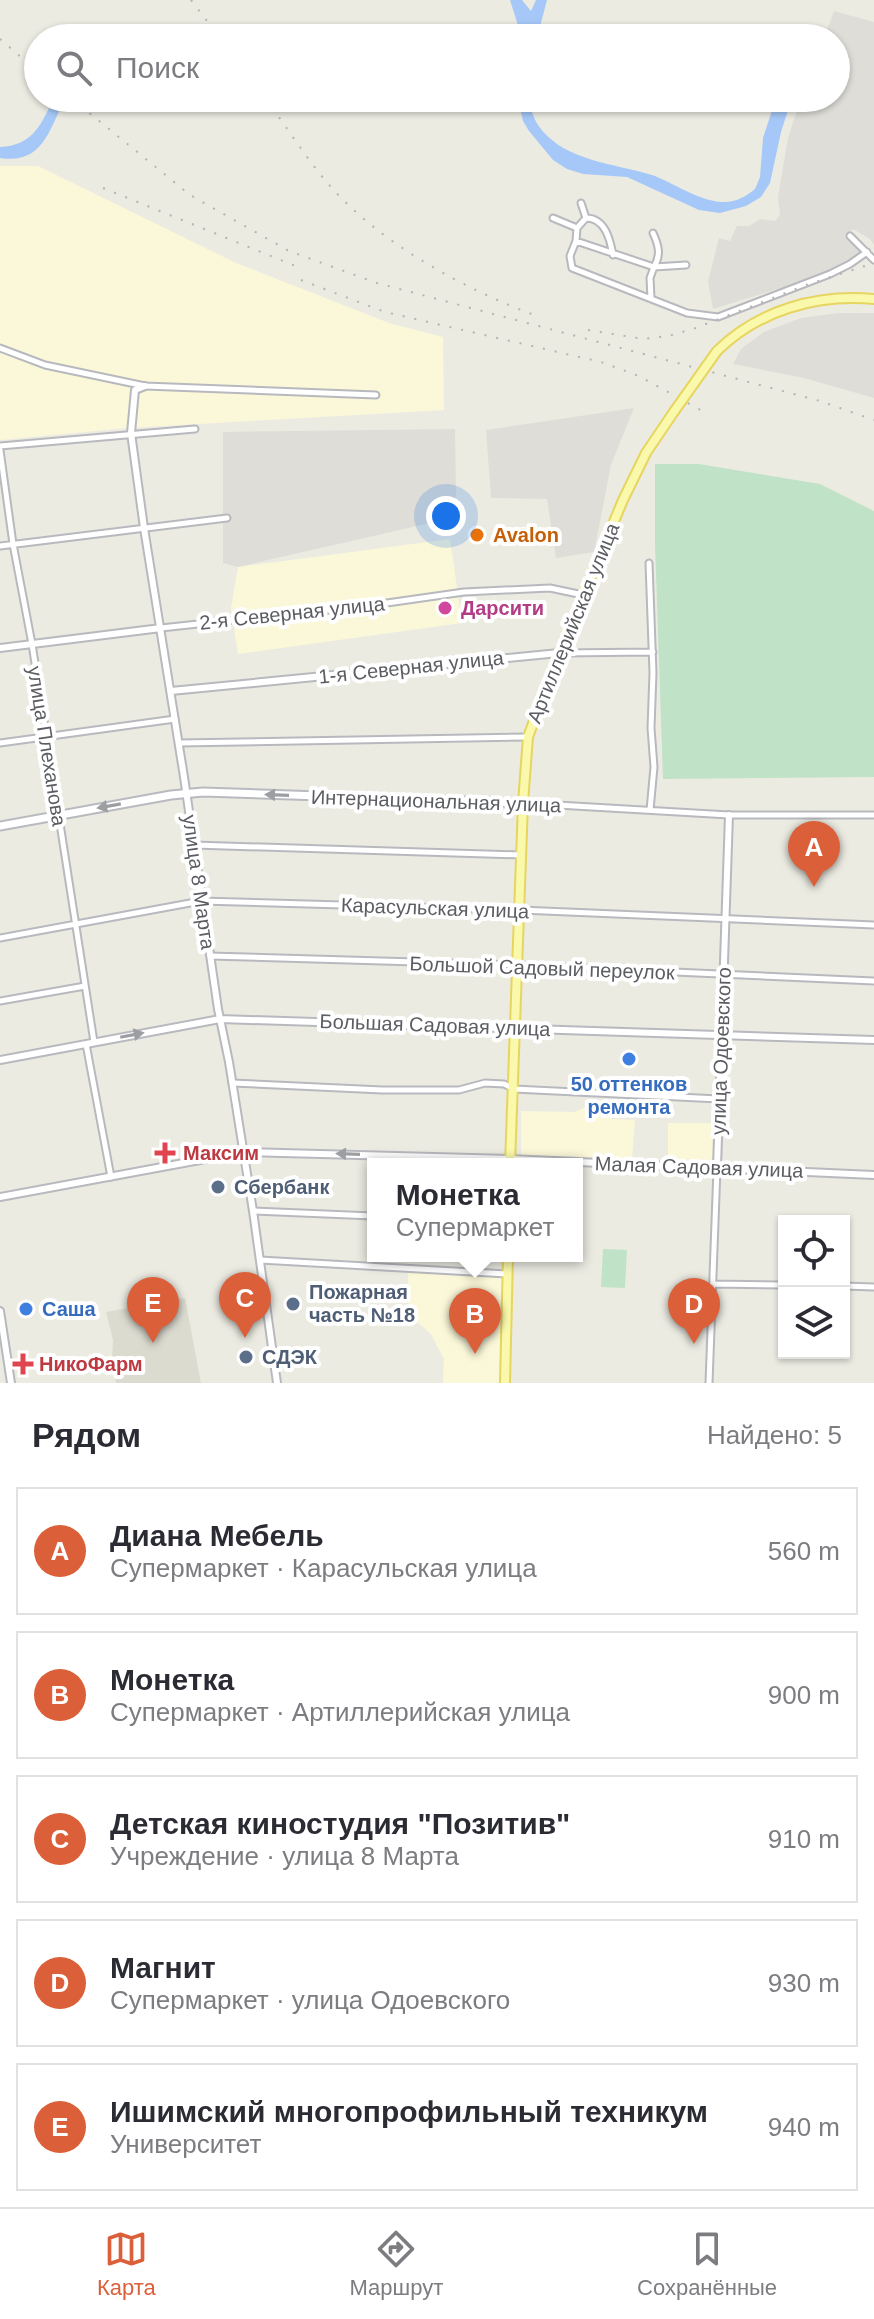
<!DOCTYPE html>
<html lang="ru">
<meta charset="utf-8">
<style>
body{margin:0;font-family:Arial,sans-serif;background:#f7f7f7;color:#2b2b33}
.controls{position:absolute;right:24px;bottom:24px;display:grid;overflow:hidden;border-radius:0px;box-shadow:0 2px 6px #0004}
.controls button{width:72px;height:72px;display:grid;place-items:center;padding:0;border:0;border-bottom:2px solid #e1e1e2;background:#fff;color:#2b2b33;font:40px sans-serif}
.you{position:absolute;left:446px;top:516px;width:28px;height:28px;margin:-20px;border:6px solid #fff;border-radius:50%;background:#1a73e8;box-shadow:0 0 0 12px #1a73e833}
.badge{display:grid;place-items:center;width:52px;height:52px;border-radius:50%;background:#db5f39;color:#fff;font-size:26px;font-weight:700}
.pin{position:absolute;translate:-50% -66px;filter:drop-shadow(0 2px 4px #0008)}
.pin::after{content:'';position:absolute;top:42px;width:28px;height:24px;background:inherit;clip-path:polygon(0 0,100% 0,50% 100%)}
.popup{position:absolute;left:367px;top:1158px;width:216px;height:104px;box-sizing:border-box;display:grid;place-content:center;border-radius:0px;background:#fff;filter:drop-shadow(0 2px 6px #0005);font-size:26px;white-space:nowrap;color:#7c7c81}
.popup b{font-size:30px;color:#2b2b33}
.popup::after{content:'';position:absolute;left:50%;top:100%;margin-left:-16px;border:16px solid transparent;border-top-color:#fff}
.list{margin:0;padding:0;list-style:none}
h2{display:flex;justify-content:space-between;align-items:center;height:104px;margin:0;padding:0 32px;font-size:34px}
h2 small{font-size:26px;font-weight:400;color:#7c7c81}
.list li{display:grid;grid-template-columns:52px 1fr auto;gap:24px;align-items:center;box-sizing:border-box;height:128px;margin:0 16px 16px;padding:0 16px;border:2px solid #e1e1e2;border-radius:0px}
.list b{display:block;font-size:30px;white-space:nowrap}
.list p{margin:0;font-size:26px;white-space:nowrap;color:#7c7c81}
.list em{font-size:26px;font-style:normal;color:#7c7c81}
.icon{flex:none;width:44px;height:44px;fill:none;stroke:currentColor;stroke-width:2;stroke-linecap:round;stroke-linejoin:round}
.map{position:relative;flex:none;width:874px;height:1383px;overflow:hidden}
.search{position:absolute;background:#fff;box-shadow:0 2px 6px #0004;left:24px;right:24px;top:24px;height:88px;display:flex;align-items:center;gap:20px;box-sizing:border-box;padding:0 28px;border-radius:44px;color:#7c7c81;font-size:30px}
.sheet{height:824px;background:#fff}
nav{display:flex;justify-content:space-around;align-items:center;box-sizing:border-box;height:112px;border-top:2px solid #e1e1e2;background:#fff;font-size:22px;color:#7c7c81}
nav a{display:grid;justify-items:center;gap:4px}
nav .on{color:#db5f39}
.map>svg:first-child{display:block}
.commercial{fill:#fbf8d9}
.industrial{fill:#deddd7}
.education{fill:#dcdbd0}
.green{fill:#c0e2c6}
.water{fill:#a6c8f8}
.lines{fill:none;stroke-linecap:round;stroke-linejoin:round}
.minor-casing{stroke:#b8b9be;stroke-width:9}
.tertiary-casing{stroke:#b8b9be;stroke-width:10}
.secondary-casing{stroke:#b8bac0;stroke-width:11}
.primary-casing{stroke:#e6d561;stroke-width:12}
.minor{stroke:#fff;stroke-width:5}
.tertiary{stroke:#fff;stroke-width:6}
.secondary{stroke:#fff;stroke-width:7}
.primary{stroke:#f9f8ab;stroke-width:8}
.rail{stroke:#b3b4b4;stroke-width:2;stroke-dasharray:2 10;stroke-linecap:butt}
.primary-bridge-casing{stroke:#e6d561;stroke-width:12;stroke-linecap:butt}
.primary-bridge{stroke:#f9f8ab;stroke-width:8}
.oneway{fill:#9d9ea1}
.food-dot{fill:#e8710a;stroke:#fff;stroke-width:3}
.hotel-dot{fill:#d1479c;stroke:#fff;stroke-width:3}
.shop-dot{fill:#3f7fe0;stroke:#fff;stroke-width:3}
.health-dot{fill:#e0444e;stroke:#fff;stroke-width:3}
.service-dot{fill:#5c6f8a;stroke:#fff;stroke-width:3}
.labels{text-anchor:middle;dominant-baseline:central;stroke-width:8;stroke-linejoin:round;paint-order:stroke}
.food-label{font-size:20px;font-weight:bold;fill:#c56008;stroke:#fff;text-anchor:start}
.hotel-label{font-size:20px;font-weight:bold;fill:#b23c85;stroke:#fff;text-anchor:start}
.street-label{font-size:20px;fill:#5b5d62;stroke:#fff}
.shop-label{font-size:20px;font-weight:bold;fill:#366cbe;stroke:#fff}
.health-label{font-size:20px;font-weight:bold;fill:#be3a42;stroke:#fff;text-anchor:start}
.service-label{font-size:20px;font-weight:bold;fill:#4e5e75;stroke:#fff;text-anchor:start}
</style>
<div class="map">
<svg width="874" height="1383" viewBox="0 0 874 1383">
<rect width="100%" height="100%" fill="#ecebe2"/>
<path class="commercial" d="M 0,166 L 38,166 L 236,263 L 389,323 L 443,337 L 444,410 L 127,428 L 0,440 Z
M 450,539 L 462,623 L 238,654 L 231,608 L 238,567 Z
M 586,1107 L 612,1108 L 612,1119 L 635,1120 L 632,1158 L 521,1156 L 521,1111 L 575,1112 Z
M 668,1123 L 716,1123 L 714,1160 L 668,1159 Z
M 408,1271 L 503,1276 L 501,1383 L 443,1383 L 444,1359 L 431,1334 L 409,1315 Z"/>
<path class="industrial" d="M 834,11 L 874,22 L 874,245 L 870,239 L 853,229 L 847,239 L 861,251 L 846,263 L 803,281 L 713,309 L 708,282 L 719,238 L 730,241 L 737,226 L 749,226 L 760,219 L 775,221 L 780,215 L 778,197 L 788,138 L 801,98 L 836,98 L 836,38 L 824,38 Z
M 838,313 L 874,313 L 874,398 L 804,378 L 733,364 L 741,349 L 764,332 L 801,318 Z
M 634,408 L 611,465 L 594,552 L 556,558 L 547,499 L 491,498 L 486,430 Z
M 455,429 L 456,493 L 452,518 L 238,567 L 223,563 L 223,432 Z"/>
<path class="education" d="M 185,1298 L 201,1383 L 116,1383 L 112,1361 L 113,1340 L 106,1312 Z"/>
<path class="green" d="M 655,464 L 699,464 L 820,484 L 874,511 L 874,777 L 663,779 L 655,545 Z
M 603,1249 L 627,1250 L 625,1288 L 601,1287 Z"/>
<path class="water" d="M 510,0 L 522,0 L 531,11 L 536,0 L 547,0 L 537,38 L 522,38 Z
M 54,98 L 66,98 C 49,128 44,165 0,158 L 0,147 C 34,145 41,124 54,98 Z
M 518,98 L 529,98 C 531,116 538,129 552,140 C 578,162 620,165 652,175 C 674,183 697,200 721,202 C 735,203 745,197 755,189 L 760,177 L 763,138 L 776,98 L 792,98 L 781,132 L 770,183 L 761,197 L 746,206 L 720,213 L 699,210 L 627,177 L 583,174 L 567,169 L 553,160 L 529,131 L 523,121 Z"/>
<g class="lines">
<defs>
<path id="minor" d="M 553,218 L 577,228
M 586,218 C 605,218 610,239 613,255
M 653,233 C 659,246 661,255 654,267 L 576,241 L 570,256 L 572,268 L 687,313 L 718,317 L 830,274 L 850,264 L 867,252
M 850,236 L 874,260
M 576,241 L 577,228 L 586,218 L 581,203
M 651,298 L 650,278 L 654,267 L 686,265
M 0,348 L 45,365 L 145,386 L 376,395
M 0,446 L 195,429
M 0,450 L 13,544 L 32,644 L 94,1042
M 0,546 L 227,518
M 649,563 L 653,673 L 651,728 L 654,767 L 650,810
M 161,628 L 366,606 L 464,592 L 550,588 L 583,595
M 560,653 L 653,652
M 0,743 L 175,719
M 179,743 L 528,737
M 523,803 L 729,815 L 874,815
M 194,845 L 521,855
M 0,938 L 201,901 L 520,910 L 874,925
M 210,956 L 518,965 L 874,981
M 0,1001 L 85,986
M 86,1044 L 111,1177
M 232,1083 L 382,1090 L 459,1090 L 485,1083 L 504,1084 L 514,1089 L 719,1099
M 253,1211 L 373,1216
M 260,1260 L 507,1274
M 713,1284 L 784,1285
M 844,1286 L 874,1287
M 709,1383 L 717,1168"/>
<path id="tertiary" d="M 145,386 L 135,390 L 131,433 L 144,528 L 184,777 L 218,1009 L 229,1062 L 253,1211 L 277,1383
M 0,648 L 161,628
M 171,691 L 559,653
M 0,1060 L 220,1019 L 874,1040
M 717,1167 L 729,815
M 0,1197 L 243,1152 L 510,1159 L 874,1175
M 0,1311 L 11,1383"/>
<path id="secondary" d="M 0,826 L 171,795 L 203,792 L 523,803"/>
<path id="primary" d="M 717,351 C 759,310 816,294 874,299
M 510,1164 L 523,803 L 528,737 L 559,653 L 623,500 L 646,453 L 673,413
M 505,1383 L 508,1256"/>
</defs>
<use href="#minor" class="minor-casing"/>
<use href="#tertiary" class="tertiary-casing"/>
<use href="#secondary" class="secondary-casing"/>
<use href="#primary" class="primary-casing"/>
<use href="#minor" class="minor"/>
<use href="#tertiary" class="tertiary"/>
<use href="#secondary" class="secondary"/>
<use href="#primary" class="primary"/>
<path class="rail" d="M 191,0 L 220,38
M 0,39 L 38,72
M 71,98 L 190,195 L 289,251 L 377,283 L 820,401 L 874,420
M 265,98 C 287,127 307,160 331,187 C 381,244 466,290 537,316
M 103,188 L 303,269
M 301,280 L 385,312 L 601,362 L 639,376 L 702,411
M 588,330 L 644,339 L 668,336 L 693,329 L 806,285 L 874,263"/>
<defs>
<path id="primary-bridge" d="M 673,413 L 717,351"/>
</defs>
<use href="#primary-bridge" class="primary-bridge-casing"/>
<use href="#primary-bridge" class="primary-bridge"/>
</g>
<defs><path id="oneway-solid" d="M-6-.8H1V-3.2L6.5 0L1 3.2V.8H-6Z" transform="scale(2)"/></defs>
<g class="oneway">
<use href="#oneway-solid" transform="translate(277 795) rotate(-178)"/>
<use href="#oneway-solid" transform="translate(109 806) rotate(170)"/>
<use href="#oneway-solid" transform="translate(132 1035) rotate(-11)"/>
<use href="#oneway-solid" transform="translate(348 1154) rotate(-178)"/>
</g>
<circle class="food-dot" cx="477" cy="535" r="8"/>
<circle class="hotel-dot" cx="445" cy="608" r="8"/>
<g class="shop-dot">
<circle cx="629" cy="1059" r="8"/>
<circle cx="26" cy="1309" r="8"/>
</g>
<g class="health-dot">
<path d="M161 1141h8v8h8v8h-8v8h-8v-8h-8v-8h8z"/>
<path d="M19 1352h8v8h8v8h-8v8h-8v-8h-8v-8h8z"/>
</g>
<g class="service-dot">
<circle cx="218" cy="1187" r="8"/>
<circle cx="293" cy="1304" r="8"/>
<circle cx="246" cy="1357" r="8"/>
</g>
<g class="labels">
<g class="food-label">
<text x="493" y="535">Avalon</text>
</g>
<g class="hotel-label">
<text x="461" y="608">Дарсити</text>
</g>
<g class="street-label">
<text transform="translate(292 613) rotate(-6)">2-я Северная улица</text>
<text transform="translate(573 623) rotate(-68)">Артиллерийская улица</text>
<text transform="translate(411 667) rotate(-6)">1-я Северная улица</text>
<text transform="translate(47 746) rotate(81)">улица Плеханова</text>
<text transform="translate(436 801) rotate(2)">Интернациональная улица</text>
<text transform="translate(199 882) rotate(82)">улица 8 Марта</text>
<text transform="translate(435 908) rotate(2)">Карасульская улица</text>
<text transform="translate(542 968) rotate(2)">Большой Садовый переулок</text>
<text transform="translate(435 1025) rotate(2)">Большая Садовая улица</text>
<text transform="translate(721 1051) rotate(-88)">улица Одоевского</text>
<text transform="translate(699 1167) rotate(2)">Малая Садовая улица</text>
</g>
<g class="shop-label">
<text x="629" y="1084">50 оттенков<tspan x="629" dy="23">ремонта</tspan></text>
<text x="42" y="1309" text-anchor="start">Саша</text>
</g>
<g class="health-label">
<text x="183" y="1153">Максим</text>
<text x="39" y="1364">НикоФарм</text>
</g>
<g class="service-label">
<text x="234" y="1187">Сбербанк</text>
<text x="309" y="1292">Пожарная<tspan x="309" dy="23">часть №18</tspan></text>
<text x="262" y="1357">СДЭК</text>
</g>
</g>
</svg>
<div class="controls">
<button><svg class="icon" aria-label="locate" viewBox="0 0 24 24"><circle cx="12" cy="12" r="6"/><path d="M12 2v4M12 18v4M2 12h4M18 12h4"/></svg></button>
<button><svg class="icon" aria-label="layers" viewBox="0 0 24 24"><path d="M12 4l9 5-9 5-9-5zM3 14l9 5 9-5"/></svg></button>
</div>
<div class="you"></div>
<div class="pin badge" style="left:814px;top:887px">A</div>
<div class="pin badge" style="left:475px;top:1354px">B</div>
<div class="popup"><b>Монетка</b>Супермаркет</div>
<div class="pin badge" style="left:245px;top:1338px">C</div>
<div class="pin badge" style="left:694px;top:1344px">D</div>
<div class="pin badge" style="left:153px;top:1343px">E</div>
<div class="search"><svg class="icon" aria-label="search" viewBox="0 0 24 24"><circle cx="10" cy="10" r="6"/><path d="M15 15l6 6"/></svg>Поиск</div>
</div>
<section class="sheet">
<h2>Рядом<small>Найдено: 5</small></h2>
<ul class="list">
<li><span class="badge">A</span><div><b>Диана Мебель</b><p>Супермаркет · Карасульская улица</p></div><em>560 m</em></li>
<li><span class="badge">B</span><div><b>Монетка</b><p>Супермаркет · Артиллерийская улица</p></div><em>900 m</em></li>
<li><span class="badge">C</span><div><b>Детская киностудия &quot;Позитив&quot;</b><p>Учреждение · улица 8 Марта</p></div><em>910 m</em></li>
<li><span class="badge">D</span><div><b>Магнит</b><p>Супермаркет · улица Одоевского</p></div><em>930 m</em></li>
<li><span class="badge">E</span><div><b>Ишимский многопрофильный техникум</b><p>Университет</p></div><em>940 m</em></li>
</ul>
</section>
<nav>
<a class="on"><svg class="icon" aria-label="map" viewBox="0 0 24 24"><path d="M3 6l6-2 6 2 6-2v14l-6 2-6-2-6 2zM9 4v14M15 6v14"/></svg>Карта</a>
<a><svg class="icon" aria-label="directions" viewBox="0 0 24 24"><path d="M12 3l9 9-9 9-9-9zM9 14v-3h6M13 9l2 2-2 2"/></svg>Маршрут</a>
<a><svg class="icon" aria-label="saved" viewBox="0 0 24 24"><path d="M7 4h10v16l-5-4-5 4z"/></svg>Сохранённые</a>
</nav>
